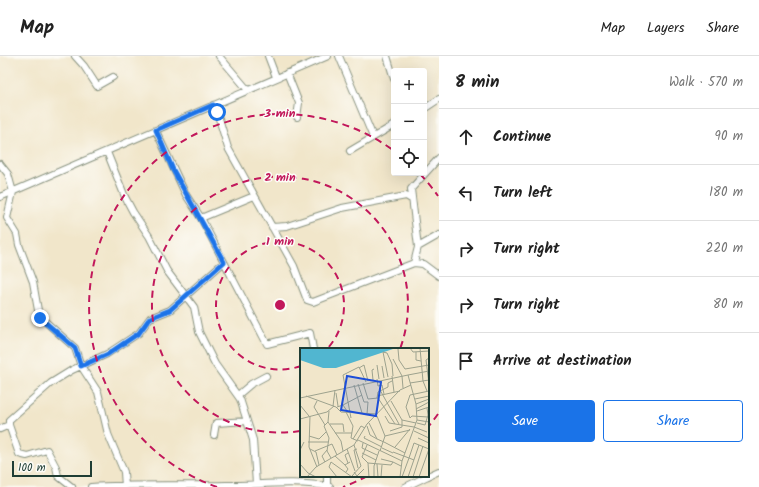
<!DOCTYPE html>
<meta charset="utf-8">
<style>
body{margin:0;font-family:Kalam,sans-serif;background:#f2f2f2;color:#222}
.controls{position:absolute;right:12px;top:12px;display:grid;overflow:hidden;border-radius:4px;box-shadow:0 4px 16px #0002}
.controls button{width:36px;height:36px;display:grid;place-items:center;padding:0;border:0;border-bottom:1px solid #e0e0e0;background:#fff;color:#222;font:20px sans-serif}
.scale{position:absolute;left:12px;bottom:10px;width:80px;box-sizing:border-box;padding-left:4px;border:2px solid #1f3d34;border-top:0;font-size:11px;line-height:14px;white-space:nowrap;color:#1f3d34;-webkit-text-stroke:3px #fdfcf7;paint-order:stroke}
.stop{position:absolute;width:12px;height:12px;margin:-9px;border:3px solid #1a73e8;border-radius:50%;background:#fff}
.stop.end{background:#1a73e8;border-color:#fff;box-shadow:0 1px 4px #0008}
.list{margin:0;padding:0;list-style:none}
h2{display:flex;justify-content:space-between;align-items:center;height:52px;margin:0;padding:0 16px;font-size:17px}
h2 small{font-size:13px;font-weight:400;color:#767676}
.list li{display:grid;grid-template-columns:26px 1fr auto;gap:12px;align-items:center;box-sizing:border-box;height:56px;padding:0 16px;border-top:1px solid #e0e0e0}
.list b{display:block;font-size:15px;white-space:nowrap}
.list em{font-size:13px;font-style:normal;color:#767676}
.actions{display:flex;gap:8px;padding:12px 16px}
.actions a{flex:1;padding:9px 0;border:1px solid #1a73e8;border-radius:4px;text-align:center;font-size:14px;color:#1a73e8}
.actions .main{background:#1a73e8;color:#fff}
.icon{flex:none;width:22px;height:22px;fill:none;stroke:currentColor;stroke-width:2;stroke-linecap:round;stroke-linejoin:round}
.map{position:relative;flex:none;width:439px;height:431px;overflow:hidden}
header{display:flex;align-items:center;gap:24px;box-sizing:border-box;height:56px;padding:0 20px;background:#fff;border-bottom:1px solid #e0e0e0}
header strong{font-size:19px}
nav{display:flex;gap:22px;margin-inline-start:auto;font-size:14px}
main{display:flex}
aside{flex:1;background:#fff}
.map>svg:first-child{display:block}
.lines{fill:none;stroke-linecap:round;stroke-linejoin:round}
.minor-casing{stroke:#88927f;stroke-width:8}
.minor{stroke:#fff;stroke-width:6}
.route{stroke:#1a73e8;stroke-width:5}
.ring{fill:none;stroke:#c2185b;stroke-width:2;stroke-dasharray:7 5}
.inset-road{fill:none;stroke:#9da28e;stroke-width:1}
.view{fill:#1d4ed8;fill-opacity:0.15;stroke:#1d4ed8;stroke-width:2}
.inset-edge{fill:none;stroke:#1f3d34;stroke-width:2}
.centre{fill:#c2185b;stroke:#fdfcf7;stroke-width:2}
.ring-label{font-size:12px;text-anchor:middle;font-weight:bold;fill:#c2185b;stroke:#fdfcf7;stroke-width:3;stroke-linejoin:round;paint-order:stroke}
</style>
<header>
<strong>Map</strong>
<nav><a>Map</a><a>Layers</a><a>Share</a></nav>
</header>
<main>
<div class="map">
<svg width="439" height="431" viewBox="0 0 439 431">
<rect width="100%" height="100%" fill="#fdfcf7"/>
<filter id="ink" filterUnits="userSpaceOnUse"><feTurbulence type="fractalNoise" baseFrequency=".025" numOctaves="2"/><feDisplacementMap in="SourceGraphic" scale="8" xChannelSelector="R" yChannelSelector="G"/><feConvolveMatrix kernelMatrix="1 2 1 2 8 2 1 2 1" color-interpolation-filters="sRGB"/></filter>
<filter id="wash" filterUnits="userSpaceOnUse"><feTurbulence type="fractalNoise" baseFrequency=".012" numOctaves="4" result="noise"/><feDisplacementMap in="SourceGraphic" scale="16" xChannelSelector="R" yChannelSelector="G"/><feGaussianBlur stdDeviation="0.9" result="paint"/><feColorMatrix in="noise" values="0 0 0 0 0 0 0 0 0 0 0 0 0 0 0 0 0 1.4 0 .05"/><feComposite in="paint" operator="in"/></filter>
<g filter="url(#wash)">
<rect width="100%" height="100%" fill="#f1e6ca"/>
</g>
<g filter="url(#ink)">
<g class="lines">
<defs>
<path id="minor" d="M 75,0 L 84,10 L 97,30 L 113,21
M 219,0 L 247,33
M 268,0 L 276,21
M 339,0 L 373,81
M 387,0 L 394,23
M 287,17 L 299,47 L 297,61
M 213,49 L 217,56 L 228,92 L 294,210 L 307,244 L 313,246 L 414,207 L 423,208 L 439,220
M 424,53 L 439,43
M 156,75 L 186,139 L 201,162 L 267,288 L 310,277 L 313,293
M 350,95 L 394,69
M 107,96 L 125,141 L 133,156 L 149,180 L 167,215 L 194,251 L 199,276 L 215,308 L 240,343 L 253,384 L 256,428
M 0,108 L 8,118 L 13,136 L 7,162 L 17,178 L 19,189 L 33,226 L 39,260 L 75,292 L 81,310 L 98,336 L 108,378 L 124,416 L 125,431
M 0,141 L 328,0
M 201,162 L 254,140
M 272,171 L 287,170 L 342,152 L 406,140 L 411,143
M 418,191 L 439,179
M 414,207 L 418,191 L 411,133 L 439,102
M 238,339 L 251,328 L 266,320
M 9,369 L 9,364 L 51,327 L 72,314 L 107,298 L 139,277 L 150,262 L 170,254 L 224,206
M 0,373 L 9,369 L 19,398 L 27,400 L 47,394 L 56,411 L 58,420 L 72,431
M 214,379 L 216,367 L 247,365
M 428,420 L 439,415
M 327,430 L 327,420
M 91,431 C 136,428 181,430 226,429 C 261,429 295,424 330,431
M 405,431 L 428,420"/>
</defs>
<use href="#minor" class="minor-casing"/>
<use href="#minor" class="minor"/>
</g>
</g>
<g class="lines" filter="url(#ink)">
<path class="route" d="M 40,262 L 75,292 L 81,310 L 108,298 L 139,277 L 150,262 L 170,254 L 224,206 L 173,114 L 156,74 L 213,49 L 217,56"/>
</g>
<g class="ring">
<path d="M301 310A64 64 0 1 1 327 293"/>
<path d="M300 375A128 128 0 1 1 400 293"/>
<path d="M438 358A192 192 0 0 1 428 371M367 420A192 192 0 0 1 343 431M217 431A192 192 0 1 1 393 94M420 118A192 192 0 0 1 438 140"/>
</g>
<g transform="translate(300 292)">
<rect width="129" height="129" fill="#f1e6ca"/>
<path d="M 0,0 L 96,0 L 36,20 L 23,20 L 0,12 Z" fill="#51b6d0"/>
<path class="inset-road" d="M 110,0 L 113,4 L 129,3M 120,0 L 123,33 L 127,43M 98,1 L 99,12 L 105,21 L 129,17M 116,4 L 116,12 L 121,13M 129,10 L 126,12 L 129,36M 93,11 L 102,28 L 103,40M 77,17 L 79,31M 82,18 L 84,30M 59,20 L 64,17 L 68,33M 108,27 L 129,23M 92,28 L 94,44M 88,29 L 83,4 L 87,5 L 92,16 L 93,28M 77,31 L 78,38 L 82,37 L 84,46M 73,32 L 72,22 L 74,21M 63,35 L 68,51 L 78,50 L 95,76M 110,35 L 129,32M 58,36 L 64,54 L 68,54 L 67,66M 54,37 L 62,65M 80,42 L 99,76M 36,45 L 38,58M 6,48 L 36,59 L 41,64 L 77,66M 77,48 L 100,43M 0,50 L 108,27 L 116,56 L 117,72 L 102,113 L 100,129M 77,50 L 78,44 L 88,39 L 88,35 L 92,33M 115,51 L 129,48M 17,53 L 14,59 L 25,77M 116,56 L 129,51M 0,57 L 9,68M 43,57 L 62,47M 33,58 L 35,42M 37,59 L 43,57 L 47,63M 116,61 L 129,54M 29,63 L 28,74 L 24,78 L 29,90 L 27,103 L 31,110M 117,63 L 129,59M 46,64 L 53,78 L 51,90 L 58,93M 10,68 L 9,99 L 17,119M 77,68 L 85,88M 85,68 L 89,75 L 114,79 L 127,84M 128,69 L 112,68 L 110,70 L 106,59 L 110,47 L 129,43M 51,70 L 43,27 L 59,19 L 66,34M 0,71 L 27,64 L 34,58M 102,72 L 116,75M 117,72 L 129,74M 28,74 L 41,93 L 43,103M 69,75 L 77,91 L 84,94M 117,75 L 125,77 L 128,67 L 127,60M 30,76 L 43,76 L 44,84M 67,78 L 70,87 L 77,91M 90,83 L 102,79 L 102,72 L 91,53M 114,83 L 129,90M 35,85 L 52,85M 9,88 L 19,91 L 26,84M 65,88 L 64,90 L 82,99M 118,90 L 129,95M 53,91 L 61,78 L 65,80M 58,92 L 102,113M 8,94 L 28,94M 84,94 L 105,105M 63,95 L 62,100 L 77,107M 67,97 L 62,109 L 68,115 L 69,129M 95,99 L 110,81M 82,100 L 93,105M 10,101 L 16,104 L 19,117M 47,101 L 55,123M 57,101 L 54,102 L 58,120M 15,103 L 32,96 L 37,107M 80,103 L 85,88 L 110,82M 93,104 L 109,110 L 114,95 L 129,101M 62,105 L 76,112M 35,108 L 45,117M 81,111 L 93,114M 25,114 L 22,108 L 27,102M 0,115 L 0,102 L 4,94M 48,115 L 45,107 L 48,105M 68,115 L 91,117 L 93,114 L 101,118M 0,116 L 8,125 L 16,129M 77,116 L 78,129M 46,124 L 48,121 L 45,117 L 50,114M 54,124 L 57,128 L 64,121M 52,128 L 61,118 L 54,97M 7,129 L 16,119 L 54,97 L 67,76 L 100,42 L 111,37M 37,129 L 29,119 L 31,114 L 52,129M 74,129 L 74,118 L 79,103M 81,129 L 82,117M 102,129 L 109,110 L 114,112M 108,129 L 119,97M 113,129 L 123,98M 119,129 L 129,101"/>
<path class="view" d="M 47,28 L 81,34 L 76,68 L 41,62 Z"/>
<rect width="129" height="129" class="inset-edge"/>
</g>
<circle cx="280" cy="249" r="6" class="centre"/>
<g class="ring-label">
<text x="280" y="61">3 min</text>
<text x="280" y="125">2 min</text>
<text x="280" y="189">1 min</text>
</g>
</svg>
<div class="controls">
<button>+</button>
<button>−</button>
<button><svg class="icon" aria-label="locate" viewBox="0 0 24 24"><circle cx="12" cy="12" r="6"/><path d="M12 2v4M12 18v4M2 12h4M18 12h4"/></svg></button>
</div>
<div class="scale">100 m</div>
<div class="stop" style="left:217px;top:56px"></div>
<div class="stop end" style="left:40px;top:262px"></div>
</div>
<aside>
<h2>8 min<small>Walk · 570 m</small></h2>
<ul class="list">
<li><svg class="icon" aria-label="ahead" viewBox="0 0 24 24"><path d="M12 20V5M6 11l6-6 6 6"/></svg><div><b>Continue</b></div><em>90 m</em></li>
<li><svg class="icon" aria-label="left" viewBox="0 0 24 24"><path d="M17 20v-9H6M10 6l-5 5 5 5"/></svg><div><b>Turn left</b></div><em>180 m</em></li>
<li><svg class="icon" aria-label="right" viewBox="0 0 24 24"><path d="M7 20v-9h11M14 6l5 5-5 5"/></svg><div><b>Turn right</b></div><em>220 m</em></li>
<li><svg class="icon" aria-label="right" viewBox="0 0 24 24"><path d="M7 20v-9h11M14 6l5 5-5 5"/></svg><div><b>Turn right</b></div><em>80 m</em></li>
<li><svg class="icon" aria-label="arrive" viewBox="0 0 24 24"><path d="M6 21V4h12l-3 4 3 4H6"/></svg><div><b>Arrive at destination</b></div></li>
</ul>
<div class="actions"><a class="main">Save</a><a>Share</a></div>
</aside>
</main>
